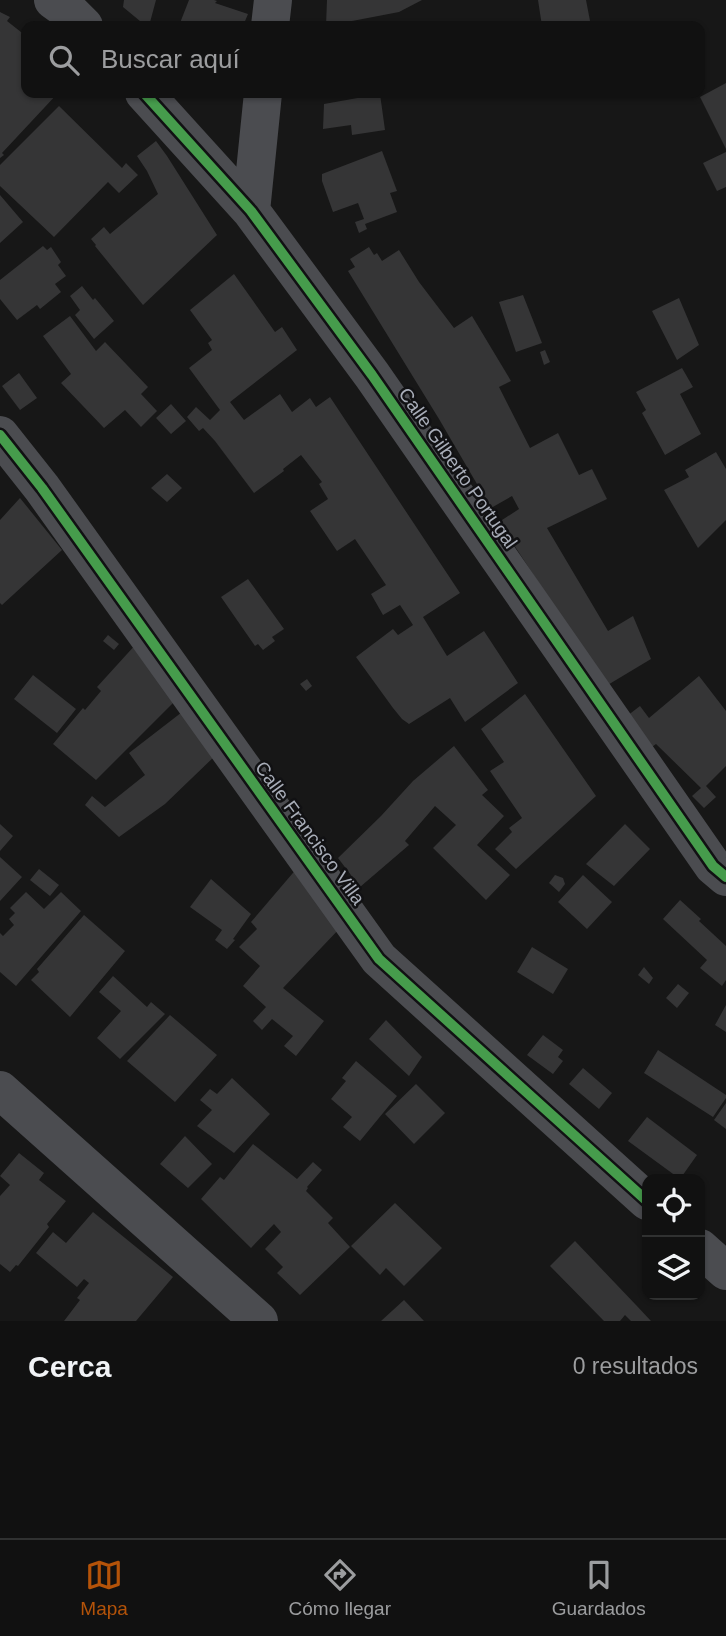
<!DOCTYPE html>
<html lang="es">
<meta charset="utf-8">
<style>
body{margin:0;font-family:Helvetica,sans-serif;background:#1e1f1f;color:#f1f3f6}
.controls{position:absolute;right:21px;bottom:21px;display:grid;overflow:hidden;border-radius:14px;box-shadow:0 2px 5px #0004}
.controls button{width:63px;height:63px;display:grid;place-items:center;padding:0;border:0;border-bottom:2px solid #303131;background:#111;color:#f1f3f6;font:35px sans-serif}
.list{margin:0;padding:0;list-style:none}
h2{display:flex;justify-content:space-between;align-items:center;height:91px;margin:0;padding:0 28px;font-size:30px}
h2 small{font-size:23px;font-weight:400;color:#9c9d9f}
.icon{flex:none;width:38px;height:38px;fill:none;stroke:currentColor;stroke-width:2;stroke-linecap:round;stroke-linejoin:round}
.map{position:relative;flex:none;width:726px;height:1321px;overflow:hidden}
.search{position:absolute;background:#111;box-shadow:0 2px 5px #0004;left:21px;right:21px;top:21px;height:77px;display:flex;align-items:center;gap:18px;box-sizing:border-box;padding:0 24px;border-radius:14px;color:#9c9d9f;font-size:26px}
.sheet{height:217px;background:#111}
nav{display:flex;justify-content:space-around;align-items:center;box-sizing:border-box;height:98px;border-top:2px solid #303131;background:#111;font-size:19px;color:#9c9d9f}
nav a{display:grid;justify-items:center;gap:4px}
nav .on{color:#b45309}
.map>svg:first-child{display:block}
.building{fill:#353536}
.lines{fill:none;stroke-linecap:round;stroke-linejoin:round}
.minor{stroke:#4b4c50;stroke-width:38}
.tertiary{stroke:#4b4c50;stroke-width:38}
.cycleway-casing{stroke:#111113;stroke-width:15}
.cycleway{stroke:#469c4c;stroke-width:10}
.labels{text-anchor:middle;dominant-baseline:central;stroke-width:5;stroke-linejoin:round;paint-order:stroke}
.street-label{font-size:19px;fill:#a8adb8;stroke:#111113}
</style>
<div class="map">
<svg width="726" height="1321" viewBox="0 0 726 1321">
<rect width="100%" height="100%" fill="#171717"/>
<path class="building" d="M 124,0 L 156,0 L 149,26 L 146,26 L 123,7 Z
M 189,0 L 214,0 L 217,1 L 215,3 L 248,14 L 243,26 L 190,26 L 180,23 Z
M 327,0 L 422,0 L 399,12 L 326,26 Z
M 538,0 L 586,0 L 591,26 L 542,26 Z
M 0,12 L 10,17 L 7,21 L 26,36 L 26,54 L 23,58 L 26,61 L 26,93 L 58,93 L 2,153 L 4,155 L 0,158 Z
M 726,83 L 726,149 L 700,97 Z
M 380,94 L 385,130 L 352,135 L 351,125 L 323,129 L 324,104 Z
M 59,106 L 122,168 L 126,163 L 138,175 L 119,193 L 108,182 L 54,237 L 0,186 L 0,165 Z
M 156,141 L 167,156 L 217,235 L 143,305 L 95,246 L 96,245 L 91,239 L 104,227 L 110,234 L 158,194 L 147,171 L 137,156 Z
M 382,151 L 397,191 L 390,193 L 397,212 L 365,224 L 367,229 L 359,233 L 355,222 L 364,219 L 358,203 L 333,212 L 322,181 L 322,174 Z
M 726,152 L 726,187 L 717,191 L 703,163 Z
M 0,195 L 23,222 L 0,243 Z
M 43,246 L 47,250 L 51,247 L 61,262 L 58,265 L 66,276 L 55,284 L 61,292 L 40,309 L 37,305 L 17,320 L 0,299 L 0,280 Z
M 369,247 L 374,255 L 377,253 L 382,261 L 399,250 L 419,282 L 454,328 L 472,316 L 511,381 L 499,387 L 530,448 L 558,433 L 579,475 L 592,469 L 607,499 L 547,528 L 608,631 L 633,616 L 651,659 L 606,686 L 499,522 L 519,509 L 512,496 L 491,508 L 439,419 L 348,271 L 355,267 L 350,259 Z
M 234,274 L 275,332 L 282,327 L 297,350 L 230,402 L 244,420 L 280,394 L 292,412 L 310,398 L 316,407 L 330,397 L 460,593 L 423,617 L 447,656 L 484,631 L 518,683 L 465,722 L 450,698 L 409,724 L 402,719 L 393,708 L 356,657 L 393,629 L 398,635 L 413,625 L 400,605 L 383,615 L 371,594 L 386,585 L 355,539 L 337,551 L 310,511 L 328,499 L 319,484 L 322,482 L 301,455 L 283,469 L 284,471 L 254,493 L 215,441 L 203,428 L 199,431 L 187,417 L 196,407 L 210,420 L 220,410 L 189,368 L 212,350 L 208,343 L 212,340 L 190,310 Z
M 82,286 L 93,300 L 95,298 L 114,321 L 94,339 L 75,315 L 80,310 L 70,296 Z
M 523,295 L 542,343 L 516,352 L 499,302 Z
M 679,298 L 699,345 L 677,360 L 652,311 Z
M 70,316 L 96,351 L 105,342 L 148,387 L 141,394 L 157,411 L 141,427 L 125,410 L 104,428 L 61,383 L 71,374 L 43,336 Z
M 545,350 L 550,362 L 544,365 L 540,352 Z
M 682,368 L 693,387 L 680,394 L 701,434 L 665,455 L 642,413 L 646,410 L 636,392 Z
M 19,373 L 37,398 L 20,410 L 2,386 Z
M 171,404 L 186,421 L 171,434 L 156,418 Z
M 716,452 L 726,469 L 726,520 L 698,548 L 664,490 L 689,477 L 685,470 Z
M 167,474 L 182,488 L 167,502 L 151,488 Z
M 20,498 L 62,550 L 2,605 L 0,603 L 0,520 Z
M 248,579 L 284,629 L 272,637 L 275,641 L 263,650 L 258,644 L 255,646 L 221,597 Z
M 108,635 L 119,644 L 114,650 L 103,641 Z
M 137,643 L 178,698 L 96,780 L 53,744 L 83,708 L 85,710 L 101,691 L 97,687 Z
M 33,675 L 76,709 L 57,733 L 14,699 Z
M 699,676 L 726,711 L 726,766 L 706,786 L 716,797 L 704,808 L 692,796 L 701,788 L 656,744 L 649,749 L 627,716 L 640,706 L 649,718 Z
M 307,679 L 312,686 L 306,691 L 300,684 Z
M 525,694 L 596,796 L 516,869 L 495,849 L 512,832 L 509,828 L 522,818 L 490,771 L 504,762 L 481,729 Z
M 186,709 L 218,753 L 165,804 L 119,837 L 85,805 L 92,796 L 105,807 L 145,775 L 129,753 Z
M 454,746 L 488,790 L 482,795 L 504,816 L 477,845 L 510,875 L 486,900 L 433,848 L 456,825 L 435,806 L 405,841 L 409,845 L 360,887 L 338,858 L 381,816 L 413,781 Z
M 0,824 L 13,836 L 0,851 Z
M 625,824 L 650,849 L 614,886 L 586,864 Z
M 0,857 L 22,877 L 0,901 Z
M 298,867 L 341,927 L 283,988 L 324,1021 L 296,1056 L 284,1046 L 293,1036 L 272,1019 L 262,1030 L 253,1021 L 266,1007 L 243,986 L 260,966 L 239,947 L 257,929 L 251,922 Z
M 39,869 L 59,885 L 50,896 L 30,880 Z
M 555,875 L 563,878 L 565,884 L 559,892 L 549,883 Z
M 583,875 L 612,902 L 587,929 L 558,902 Z
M 211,879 L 251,914 L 233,939 L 235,940 L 227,949 L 215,940 L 222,930 L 190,907 Z
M 26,892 L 44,909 L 61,892 L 81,911 L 16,986 L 0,972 L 0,933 L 3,936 L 14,925 L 9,919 L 15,913 L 10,908 Z
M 680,900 L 701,919 L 699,921 L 726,946 L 726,980 L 722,986 L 700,968 L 707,960 L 663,919 Z
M 84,915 L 125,951 L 70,1017 L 31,980 L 39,972 L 37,969 Z
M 532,947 L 568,969 L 553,994 L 517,972 Z
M 644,967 L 653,978 L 649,984 L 638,975 Z
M 113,976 L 147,1007 L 151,1002 L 165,1014 L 120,1059 L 97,1038 L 121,1011 L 99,992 Z
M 678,984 L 689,993 L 677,1008 L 666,998 Z
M 726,1005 L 726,1032 L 715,1025 Z
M 170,1015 L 217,1055 L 175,1102 L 127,1061 Z
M 386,1020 L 422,1057 L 409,1076 L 369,1039 Z
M 543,1035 L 563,1050 L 558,1057 L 563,1061 L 553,1074 L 527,1055 Z
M 658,1050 L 726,1095 L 726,1098 L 713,1117 L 644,1073 Z
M 356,1061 L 397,1096 L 360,1141 L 343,1127 L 352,1117 L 331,1099 L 346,1081 L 342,1078 Z
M 583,1068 L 612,1093 L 599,1109 L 569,1084 Z
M 232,1078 L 270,1114 L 234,1153 L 197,1126 L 212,1110 L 200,1100 L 210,1089 L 217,1094 Z
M 416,1084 L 445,1113 L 414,1144 L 385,1114 Z
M 726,1103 L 726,1129 L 714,1120 Z
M 647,1117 L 697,1155 L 680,1179 L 628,1141 Z
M 185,1136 L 212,1164 L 188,1188 L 160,1164 Z
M 253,1144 L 297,1179 L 313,1162 L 322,1170 L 307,1187 L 308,1188 L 306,1191 L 333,1218 L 328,1223 L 350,1247 L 300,1295 L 277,1273 L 283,1267 L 265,1249 L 281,1232 L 274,1224 L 251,1248 L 201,1199 L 220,1177 L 224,1180 Z
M 19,1153 L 44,1173 L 39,1180 L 66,1201 L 47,1224 L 49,1227 L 18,1266 L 16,1265 L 10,1272 L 0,1264 L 0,1196 L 10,1185 L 0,1176 Z
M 395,1203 L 442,1248 L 404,1286 L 386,1268 L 380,1275 L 351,1246 Z
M 93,1212 L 173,1277 L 136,1321 L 64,1321 L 80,1300 L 77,1298 L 89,1283 L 84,1279 L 77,1287 L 36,1253 L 53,1232 L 66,1243 Z
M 575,1241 L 636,1305 L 651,1321 L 631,1321 L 625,1315 L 620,1321 L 604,1321 L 550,1266 Z
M 404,1300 L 424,1321 L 381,1321 Z"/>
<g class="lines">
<path class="minor" d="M 53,0 L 71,13 L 84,26
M 270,26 L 273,0
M 144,93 L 251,211 L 372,375 L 713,866 L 726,877
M 251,211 L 263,93
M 0,435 L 42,488 L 379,959 L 647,1201
M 700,1248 L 726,1271"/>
<path class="tertiary" d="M 0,1090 L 259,1321"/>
<defs>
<path id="cycleway" d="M 144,93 L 251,211 L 372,375 L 713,866 L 726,877
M 0,435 L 42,488 L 379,959 L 647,1201"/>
</defs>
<use href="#cycleway" class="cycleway-casing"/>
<use href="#cycleway" class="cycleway"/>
</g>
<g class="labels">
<g class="street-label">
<text transform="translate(458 468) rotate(55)">Calle Gilberto Portugal</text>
<text transform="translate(310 833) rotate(54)">Calle Francisco Villa</text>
</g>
</g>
</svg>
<div class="controls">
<button><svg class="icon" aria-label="locate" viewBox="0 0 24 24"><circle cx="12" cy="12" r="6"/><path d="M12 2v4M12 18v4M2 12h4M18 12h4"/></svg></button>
<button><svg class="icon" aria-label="layers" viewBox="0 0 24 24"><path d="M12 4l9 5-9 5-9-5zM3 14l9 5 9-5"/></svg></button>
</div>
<div class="search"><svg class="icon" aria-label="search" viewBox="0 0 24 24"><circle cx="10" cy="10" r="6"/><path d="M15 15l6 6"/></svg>Buscar aquí</div>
</div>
<section class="sheet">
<h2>Cerca<small>0 resultados</small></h2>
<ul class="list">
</ul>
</section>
<nav>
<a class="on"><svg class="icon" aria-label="map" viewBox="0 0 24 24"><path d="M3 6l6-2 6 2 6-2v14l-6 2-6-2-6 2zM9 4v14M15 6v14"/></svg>Mapa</a>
<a><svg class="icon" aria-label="directions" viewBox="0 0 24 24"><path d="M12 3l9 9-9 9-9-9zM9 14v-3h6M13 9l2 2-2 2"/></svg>Cómo llegar</a>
<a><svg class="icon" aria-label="saved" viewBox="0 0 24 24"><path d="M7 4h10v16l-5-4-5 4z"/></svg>Guardados</a>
</nav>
